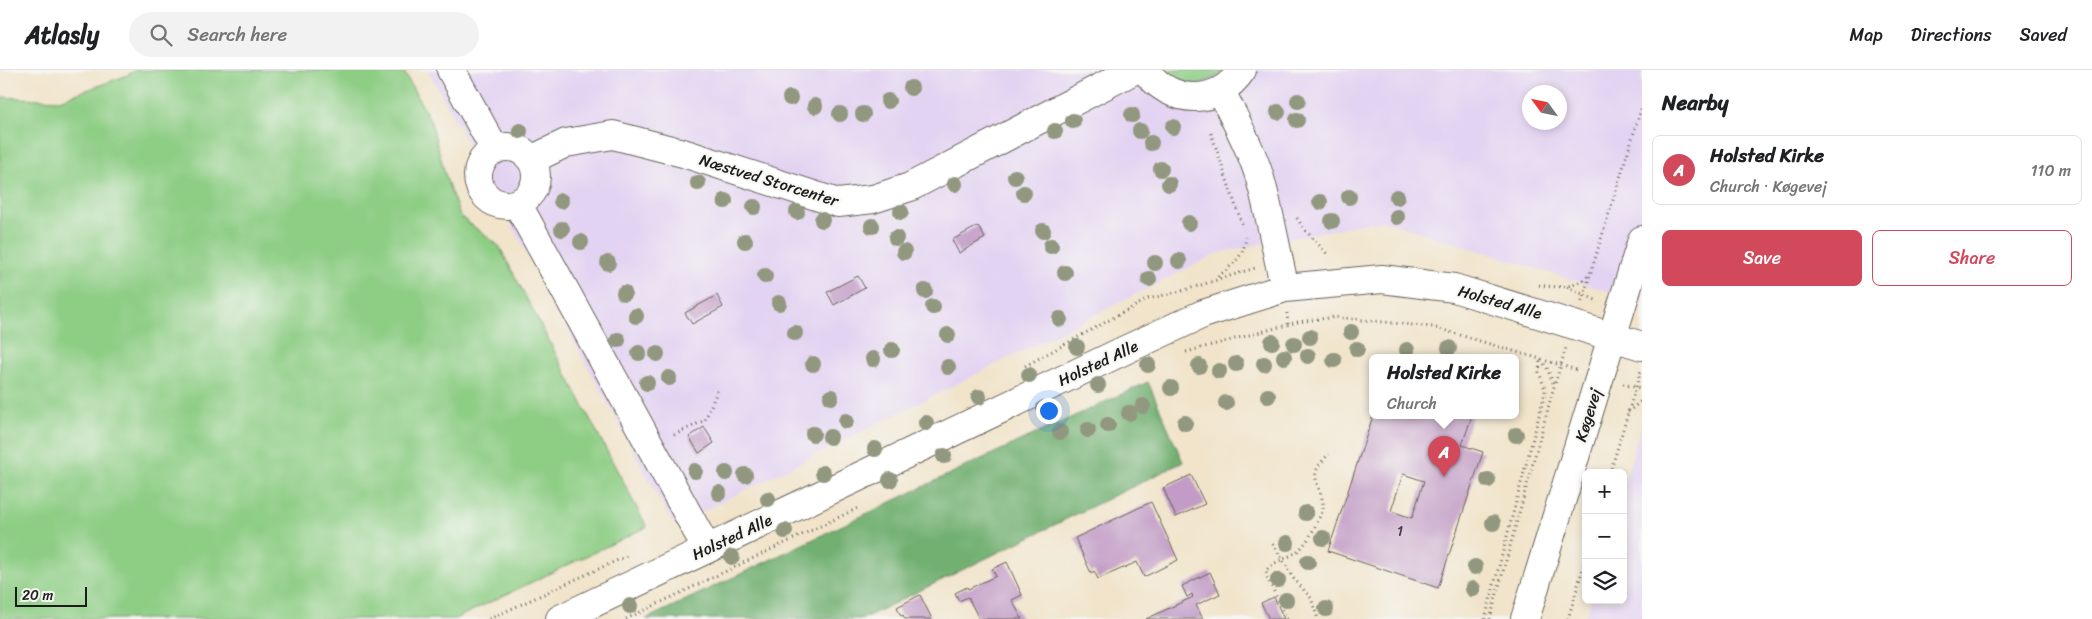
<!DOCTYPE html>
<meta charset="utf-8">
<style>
body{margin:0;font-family:Sriracha,sans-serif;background:#f2f2f2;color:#202124}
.controls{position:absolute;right:15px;bottom:15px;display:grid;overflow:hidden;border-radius:8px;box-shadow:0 2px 8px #0003}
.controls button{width:45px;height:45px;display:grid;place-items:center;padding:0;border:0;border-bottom:1px solid #e0e0e0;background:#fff;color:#202124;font:25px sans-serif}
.compass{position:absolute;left:1522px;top:15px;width:45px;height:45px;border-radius:50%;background:#fff;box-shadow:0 2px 8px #0003;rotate:303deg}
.scale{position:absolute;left:15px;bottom:12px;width:72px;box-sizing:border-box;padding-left:5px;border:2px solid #1c1c1c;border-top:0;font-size:14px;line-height:18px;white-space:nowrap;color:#1c1c1c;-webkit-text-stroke:4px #f6f6f2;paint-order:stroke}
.you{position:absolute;left:1048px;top:340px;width:18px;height:18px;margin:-12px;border:4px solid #fff;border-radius:50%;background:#1a73e8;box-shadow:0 0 0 8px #1a73e833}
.badge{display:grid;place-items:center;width:32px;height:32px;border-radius:50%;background:#d1495b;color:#fff;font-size:16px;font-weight:700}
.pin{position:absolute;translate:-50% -41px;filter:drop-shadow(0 1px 2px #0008)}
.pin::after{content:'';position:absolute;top:26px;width:18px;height:15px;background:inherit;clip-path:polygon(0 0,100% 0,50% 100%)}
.popup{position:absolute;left:1369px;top:284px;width:150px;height:65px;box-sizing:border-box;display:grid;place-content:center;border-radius:8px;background:#fff;filter:drop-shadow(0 1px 4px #0005);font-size:16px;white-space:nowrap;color:#757577}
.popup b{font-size:19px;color:#202124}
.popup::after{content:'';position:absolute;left:50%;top:100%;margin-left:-10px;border:10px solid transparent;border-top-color:#fff}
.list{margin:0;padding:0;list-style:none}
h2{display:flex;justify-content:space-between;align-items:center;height:65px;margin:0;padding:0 20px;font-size:21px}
h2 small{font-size:16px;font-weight:400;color:#757577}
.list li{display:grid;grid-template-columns:32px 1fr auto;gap:15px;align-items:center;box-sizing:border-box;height:70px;margin:0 10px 10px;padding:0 10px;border:1px solid #e0e0e0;border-radius:8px}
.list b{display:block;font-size:19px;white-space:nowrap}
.list p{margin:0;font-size:16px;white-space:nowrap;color:#757577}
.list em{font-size:16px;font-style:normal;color:#757577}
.actions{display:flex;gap:10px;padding:15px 20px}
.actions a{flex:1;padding:11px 0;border:1px solid #d1495b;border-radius:8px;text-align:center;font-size:18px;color:#d1495b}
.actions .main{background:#d1495b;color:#fff}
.icon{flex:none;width:28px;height:28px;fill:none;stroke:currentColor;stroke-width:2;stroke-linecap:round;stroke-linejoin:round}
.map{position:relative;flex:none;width:1642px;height:549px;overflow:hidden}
header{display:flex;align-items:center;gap:30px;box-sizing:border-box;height:70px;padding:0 25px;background:#fff;border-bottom:1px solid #e0e0e0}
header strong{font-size:24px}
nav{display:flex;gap:28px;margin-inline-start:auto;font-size:18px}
.search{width:350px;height:45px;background:#f2f2f2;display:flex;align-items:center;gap:12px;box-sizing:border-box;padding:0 18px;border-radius:28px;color:#757577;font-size:19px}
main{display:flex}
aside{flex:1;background:#fff}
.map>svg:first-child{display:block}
.built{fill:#e3d3f2;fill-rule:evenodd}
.green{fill:#8dcd84;stroke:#547450}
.forest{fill:#72b072;stroke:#476647}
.building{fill:#c29cc6;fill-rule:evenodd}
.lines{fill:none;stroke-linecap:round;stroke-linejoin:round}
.minor-casing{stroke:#676259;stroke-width:30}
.path{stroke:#676259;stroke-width:3;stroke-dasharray:1 4;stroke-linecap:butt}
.minor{stroke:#fff;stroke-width:28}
.tree{fill:#92987f}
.labels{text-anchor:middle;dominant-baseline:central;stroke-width:4.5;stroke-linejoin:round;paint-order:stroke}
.number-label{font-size:14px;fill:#463c46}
.street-label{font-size:16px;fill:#1c1c1c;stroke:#f6f6f2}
</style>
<header>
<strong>Atlasly</strong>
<div class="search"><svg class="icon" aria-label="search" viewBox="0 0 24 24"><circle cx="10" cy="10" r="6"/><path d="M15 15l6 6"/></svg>Search here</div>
<nav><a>Map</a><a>Directions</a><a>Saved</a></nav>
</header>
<main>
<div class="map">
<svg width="1642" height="549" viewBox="0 0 1642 549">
<rect width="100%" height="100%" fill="#f6f6f2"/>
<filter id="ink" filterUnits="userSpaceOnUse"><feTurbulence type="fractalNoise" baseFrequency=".02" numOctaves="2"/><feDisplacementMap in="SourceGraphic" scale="10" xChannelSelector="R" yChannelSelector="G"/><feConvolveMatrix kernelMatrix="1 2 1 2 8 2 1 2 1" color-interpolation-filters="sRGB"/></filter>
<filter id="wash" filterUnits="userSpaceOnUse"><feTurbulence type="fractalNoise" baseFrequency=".0096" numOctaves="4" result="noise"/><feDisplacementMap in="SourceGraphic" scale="20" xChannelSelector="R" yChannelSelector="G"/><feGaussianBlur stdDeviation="1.12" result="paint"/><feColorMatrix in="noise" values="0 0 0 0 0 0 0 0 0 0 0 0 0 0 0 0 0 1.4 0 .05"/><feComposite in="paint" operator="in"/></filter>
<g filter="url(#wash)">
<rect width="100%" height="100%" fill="#f1e4cb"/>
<path class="built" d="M 428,0 L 1642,0 L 1642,232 L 1382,150 L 1218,183 L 674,456 ZM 1530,22 L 1560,22 L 1560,52 L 1530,52 Z
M 1642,353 L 1642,549 L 1585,549 L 1591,530 L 1623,530 L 1623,418 Z"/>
<path class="green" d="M 135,0 L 403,0 L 431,52 L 447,111 L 460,146 L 499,176 L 647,457 L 455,549 L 0,549 L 0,27 L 59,30 L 128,5 Z
M 1162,0 L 1226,0 C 1199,19 1189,18 1162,0 Z"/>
<path class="forest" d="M 1148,312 L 1183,392 L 862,549 L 646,549 L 977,391 Z"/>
<g id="blocks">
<path class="building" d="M 978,156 L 985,168 L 959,183 L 952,170 Z
M 858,206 L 865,218 L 834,235 L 827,222 Z
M 717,225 L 723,237 L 692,254 L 685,243 Z
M 1373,346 L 1472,346 L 1462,375 L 1483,382 L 1438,518 L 1328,481 ZM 1403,404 L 1424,411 L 1412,448 L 1391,441 Z
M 704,357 L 714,373 L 699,383 L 689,367 Z
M 1191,405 L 1205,434 L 1176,447 L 1163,418 Z
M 1151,432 L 1178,490 L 1144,507 L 1137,492 L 1098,509 L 1094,501 L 1091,503 L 1075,468 Z
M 1007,492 L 1022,525 L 1012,530 L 1022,549 L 979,549 L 968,527 L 959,531 L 955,523 L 967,517 L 968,519 L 996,506 L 992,499 Z
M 1210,502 L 1220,524 L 1196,535 L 1203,549 L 1146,549 L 1193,527 L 1192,524 L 1187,527 L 1182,516 Z
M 920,525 L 932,549 L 905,549 L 903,545 L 901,546 L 897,537 Z
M 1274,527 L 1284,549 L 1269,549 L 1261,533 Z"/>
</g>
</g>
<g filter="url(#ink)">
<use href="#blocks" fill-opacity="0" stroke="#676259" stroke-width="1"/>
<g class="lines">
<defs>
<path id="minor" d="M 451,0 L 495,80
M 1145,0 C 1171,35 1217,37 1242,0
M 1221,21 C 1234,48 1250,76 1259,105 C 1270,142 1276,181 1285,218
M478 106a29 29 0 1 1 58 0a29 29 0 1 1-58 0Z
M 531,90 L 566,73 L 613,65 L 683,83 L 838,133 L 873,129 L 910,117 L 1134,0
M 517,133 L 707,479
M 560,549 L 1125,280 L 1203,244 L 1285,218 L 1382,209 L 1454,218 L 1642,276
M 1525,549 L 1642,170"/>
</defs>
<use href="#minor" class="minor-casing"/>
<path class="path" d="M 1211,63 L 1243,157
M 1297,148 L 1304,159 L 1329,186
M 1218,207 C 1233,193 1243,189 1246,167
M 1539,215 C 1557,218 1578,219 1590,203
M 1567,217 L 1598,231
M 1582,231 L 1642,36
M 1287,243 L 1288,255
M 1186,282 L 1298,252 L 1334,247 L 1433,257 L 1577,300
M 1541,290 L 1547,298 L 1553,313
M 1025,296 L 1148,229 L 1185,220 L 1255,198
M 1623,314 L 1642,319
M 1628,342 L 1642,330
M 674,365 L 705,350 L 718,319
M 1610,403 L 1641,300
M 1273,474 L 1294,509 L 1311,528 L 1318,549
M 489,549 L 629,485
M 626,549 L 858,438
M 1287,549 L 1267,507 L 1266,501 C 1272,492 1286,489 1295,483 C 1307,475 1315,457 1321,444 C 1329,430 1311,413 1317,399 C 1319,394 1325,388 1329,384
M 1485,549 L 1545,323 L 1545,319 L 1539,302 L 1540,290
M 1490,549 L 1553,320 L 1566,278
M 1568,549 L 1586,488"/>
<use href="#minor" class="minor"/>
</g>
<g class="tree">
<circle cx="911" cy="18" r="8"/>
<circle cx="790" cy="28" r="8"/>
<circle cx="888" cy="31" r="8"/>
<circle cx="1298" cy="31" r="8"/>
<circle cx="815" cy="36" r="8"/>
<circle cx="1278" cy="42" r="8"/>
<circle cx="840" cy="44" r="8"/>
<circle cx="863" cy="44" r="8"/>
<circle cx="1132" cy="45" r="8"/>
<circle cx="1297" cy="50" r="8"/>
<circle cx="1073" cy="51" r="8"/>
<circle cx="1173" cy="57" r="8"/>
<circle cx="520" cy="61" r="8"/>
<circle cx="1055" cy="61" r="8"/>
<circle cx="1140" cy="61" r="8"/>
<circle cx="1151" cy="73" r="8"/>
<circle cx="1161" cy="99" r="8"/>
<circle cx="1015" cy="107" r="8"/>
<circle cx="698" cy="113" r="8"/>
<circle cx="955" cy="114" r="8"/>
<circle cx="1169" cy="114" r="8"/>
<circle cx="1024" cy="123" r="8"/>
<circle cx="1349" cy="127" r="8"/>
<circle cx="1397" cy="127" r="8"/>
<circle cx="561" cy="131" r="8"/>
<circle cx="725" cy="131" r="8"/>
<circle cx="1320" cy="132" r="8"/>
<circle cx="754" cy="137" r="8"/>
<circle cx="797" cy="142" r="8"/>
<circle cx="901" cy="142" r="8"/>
<circle cx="1397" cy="147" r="8"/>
<circle cx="822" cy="150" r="8"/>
<circle cx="1332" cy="151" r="8"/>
<circle cx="1189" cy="153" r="8"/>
<circle cx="872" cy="156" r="8"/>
<circle cx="562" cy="159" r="8"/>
<circle cx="1043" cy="161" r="8"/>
<circle cx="896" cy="168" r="8"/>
<circle cx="745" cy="171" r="8"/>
<circle cx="581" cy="172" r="8"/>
<circle cx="1051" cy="176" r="8"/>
<circle cx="904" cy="182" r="8"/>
<circle cx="1179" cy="191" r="8"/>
<circle cx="608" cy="193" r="8"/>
<circle cx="1155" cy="193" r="8"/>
<circle cx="1065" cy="203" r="8"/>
<circle cx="765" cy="206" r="8"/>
<circle cx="1149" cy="209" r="8"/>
<circle cx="925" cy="221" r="8"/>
<circle cx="624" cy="223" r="8"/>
<circle cx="779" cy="233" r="8"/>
<circle cx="933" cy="237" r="8"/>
<circle cx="636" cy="246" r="8"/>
<circle cx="1060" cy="249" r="8"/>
<circle cx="1351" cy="262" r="8"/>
<circle cx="795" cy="263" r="8"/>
<circle cx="948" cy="265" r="8"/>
<circle cx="1310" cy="267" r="8"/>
<circle cx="618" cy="270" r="8"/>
<circle cx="1272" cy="272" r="8"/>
<circle cx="1294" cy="274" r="8"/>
<circle cx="1077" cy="277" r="8"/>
<circle cx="1449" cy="278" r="8"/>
<circle cx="1357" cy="279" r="8"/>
<circle cx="892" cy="280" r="8"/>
<circle cx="1407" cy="280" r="8"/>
<circle cx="639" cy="283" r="8"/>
<circle cx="657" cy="284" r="8"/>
<circle cx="1308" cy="286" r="8"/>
<circle cx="1284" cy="287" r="8"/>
<circle cx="873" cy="289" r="8"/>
<circle cx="1334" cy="290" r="8"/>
<circle cx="813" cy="294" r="8"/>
<circle cx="1236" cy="294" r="8"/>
<circle cx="1264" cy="294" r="8"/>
<circle cx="1148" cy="295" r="8"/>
<circle cx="1199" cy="296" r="8"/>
<circle cx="948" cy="297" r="8"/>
<circle cx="1219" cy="301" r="8"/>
<circle cx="1029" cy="305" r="8"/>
<circle cx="669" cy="308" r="8"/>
<circle cx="647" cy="313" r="8"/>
<circle cx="1098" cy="315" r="8"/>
<circle cx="1171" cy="318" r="8"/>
<circle cx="1268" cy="326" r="8"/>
<circle cx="831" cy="327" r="8"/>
<circle cx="979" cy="327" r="8"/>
<circle cx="1226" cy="333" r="8"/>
<circle cx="1143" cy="336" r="8"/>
<circle cx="1044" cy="338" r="8"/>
<circle cx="1129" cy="343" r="8"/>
<circle cx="846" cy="351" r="8"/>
<circle cx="926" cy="353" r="8"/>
<circle cx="1185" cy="353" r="8"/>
<circle cx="1108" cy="355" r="8"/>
<circle cx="1088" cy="360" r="8"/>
<circle cx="1060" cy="362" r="8"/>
<circle cx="813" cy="364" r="8"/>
<circle cx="1516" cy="365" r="8"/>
<circle cx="830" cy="367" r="8"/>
<circle cx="875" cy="379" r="8"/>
<circle cx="944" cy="386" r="8"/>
<circle cx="695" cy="401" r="8"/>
<circle cx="726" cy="403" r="8"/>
<circle cx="823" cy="403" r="8"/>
<circle cx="745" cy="405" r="8"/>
<circle cx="890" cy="410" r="8"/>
<circle cx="1488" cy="410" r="8"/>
<circle cx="719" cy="423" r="8"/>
<circle cx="768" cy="429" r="8"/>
<circle cx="1306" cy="443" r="8"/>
<circle cx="1493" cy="453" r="8"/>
<circle cx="785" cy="461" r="8"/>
<circle cx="1323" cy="468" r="8"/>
<circle cx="1287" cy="473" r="8"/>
<circle cx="732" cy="487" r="8"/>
<circle cx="1308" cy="492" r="8"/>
<circle cx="1475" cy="497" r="8"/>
<circle cx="1278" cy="510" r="8"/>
<circle cx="1473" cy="519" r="8"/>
<circle cx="1286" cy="530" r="8"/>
<circle cx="630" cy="536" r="8"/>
<circle cx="1326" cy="539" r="8"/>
</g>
</g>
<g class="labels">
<g class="number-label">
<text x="1400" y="461">1</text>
</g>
<g class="street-label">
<text transform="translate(769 110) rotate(17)">Næstved Storcenter</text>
<text transform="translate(1500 232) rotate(16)">Holsted Alle</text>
<text transform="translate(1098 293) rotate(-25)">Holsted Alle</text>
<text transform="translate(1588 345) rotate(-73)">Køgevej</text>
<text transform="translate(732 467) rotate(-25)">Holsted Alle</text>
</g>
</g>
</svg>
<div class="controls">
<button>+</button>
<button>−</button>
<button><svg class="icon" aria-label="layers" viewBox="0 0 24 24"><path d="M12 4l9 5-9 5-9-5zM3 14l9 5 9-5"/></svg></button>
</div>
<svg class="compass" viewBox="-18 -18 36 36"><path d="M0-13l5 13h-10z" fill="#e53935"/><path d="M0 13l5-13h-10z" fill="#757577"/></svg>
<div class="scale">20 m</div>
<div class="you"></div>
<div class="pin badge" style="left:1444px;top:407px">A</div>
<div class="popup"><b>Holsted Kirke</b>Church</div>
</div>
<aside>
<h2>Nearby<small></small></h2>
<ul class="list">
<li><span class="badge">A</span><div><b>Holsted Kirke</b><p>Church · Køgevej</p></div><em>110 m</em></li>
</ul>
<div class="actions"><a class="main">Save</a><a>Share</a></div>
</aside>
</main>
